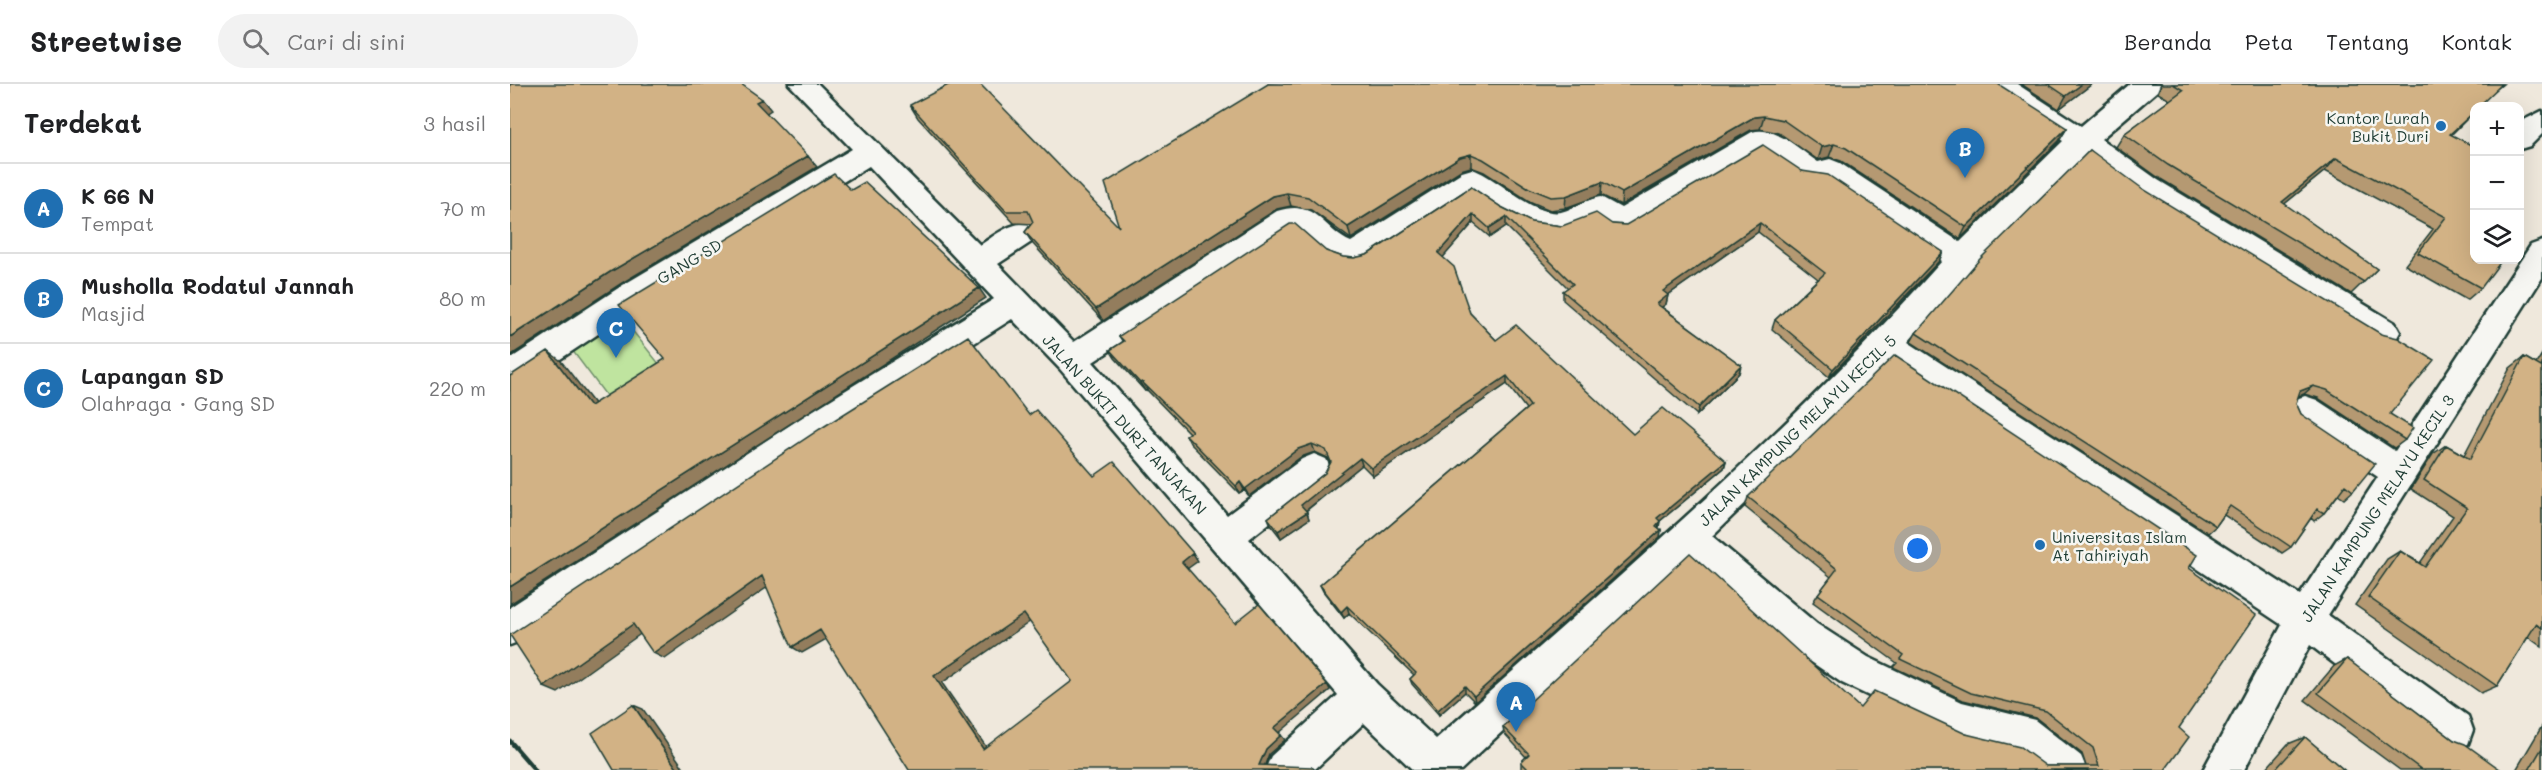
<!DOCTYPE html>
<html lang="id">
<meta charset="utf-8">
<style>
body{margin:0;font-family:Mali,sans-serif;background:#f2f2f2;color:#202124}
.controls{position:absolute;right:18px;top:18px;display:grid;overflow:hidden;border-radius:12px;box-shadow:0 6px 24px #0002}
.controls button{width:54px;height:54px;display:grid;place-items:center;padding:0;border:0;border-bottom:2px solid #e0e0e0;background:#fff;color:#202124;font:30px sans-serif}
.you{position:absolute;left:1408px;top:465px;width:21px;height:21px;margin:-15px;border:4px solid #fff;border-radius:50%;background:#1a73e8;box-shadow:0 0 0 9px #1a73e833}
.badge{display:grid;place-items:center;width:39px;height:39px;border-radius:50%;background:#1f6fb2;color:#fff;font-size:20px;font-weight:700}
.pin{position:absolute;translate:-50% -50px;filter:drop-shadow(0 2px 3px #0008)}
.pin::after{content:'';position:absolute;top:32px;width:21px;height:18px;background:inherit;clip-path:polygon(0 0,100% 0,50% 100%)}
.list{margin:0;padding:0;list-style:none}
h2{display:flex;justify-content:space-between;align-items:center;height:78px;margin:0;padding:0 24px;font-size:26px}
h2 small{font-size:20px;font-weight:400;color:#757577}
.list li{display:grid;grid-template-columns:39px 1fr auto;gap:18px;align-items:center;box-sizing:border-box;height:90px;padding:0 24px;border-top:2px solid #e0e0e0}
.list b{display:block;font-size:22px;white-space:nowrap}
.list p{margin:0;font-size:20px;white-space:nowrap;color:#757577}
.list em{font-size:20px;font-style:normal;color:#757577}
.icon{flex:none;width:33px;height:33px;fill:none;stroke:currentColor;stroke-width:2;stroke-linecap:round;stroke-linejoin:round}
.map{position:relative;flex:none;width:2032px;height:686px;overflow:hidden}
header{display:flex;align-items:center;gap:36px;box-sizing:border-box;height:84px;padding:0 30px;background:#fff;border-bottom:2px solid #e0e0e0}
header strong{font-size:28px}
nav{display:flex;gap:33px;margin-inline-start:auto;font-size:21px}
.search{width:420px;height:54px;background:#f2f2f2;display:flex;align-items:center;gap:15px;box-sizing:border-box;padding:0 21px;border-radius:33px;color:#757577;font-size:22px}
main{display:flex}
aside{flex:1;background:#fff}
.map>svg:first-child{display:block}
.green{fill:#bfe49f;stroke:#6f906a;stroke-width:1.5}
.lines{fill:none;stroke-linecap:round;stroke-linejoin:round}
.minor-casing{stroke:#1f3d34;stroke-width:5}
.minor{fill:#f6f6f2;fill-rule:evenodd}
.rail{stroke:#1f3d34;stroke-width:4.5}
.wall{fill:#b59972;stroke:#1f3d34;stroke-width:1.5}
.shaded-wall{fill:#937d5d;stroke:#1f3d34;stroke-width:1.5}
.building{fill:#d2b285;stroke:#1f3d34;stroke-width:1.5;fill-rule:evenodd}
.poi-dot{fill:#1f6fb2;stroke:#f6f6f2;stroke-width:2}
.labels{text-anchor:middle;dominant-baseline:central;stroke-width:5;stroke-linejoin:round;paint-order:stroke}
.poi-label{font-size:16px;fill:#1f3d34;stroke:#f6f6f2;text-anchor:end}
.street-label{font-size:16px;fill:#1f3d34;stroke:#f6f6f2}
</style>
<header>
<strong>Streetwise</strong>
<div class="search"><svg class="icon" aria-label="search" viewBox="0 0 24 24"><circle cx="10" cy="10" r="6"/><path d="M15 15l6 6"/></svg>Cari di sini</div>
<nav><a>Beranda</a><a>Peta</a><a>Tentang</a><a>Kontak</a></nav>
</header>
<main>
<aside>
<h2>Terdekat<small>3 hasil</small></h2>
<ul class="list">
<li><span class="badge">A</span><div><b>K 66 N</b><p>Tempat</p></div><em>70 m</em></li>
<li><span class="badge">B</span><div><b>Musholla Rodatul Jannah</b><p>Masjid</p></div><em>80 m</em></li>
<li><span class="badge">C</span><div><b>Lapangan SD</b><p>Olahraga · Gang SD</p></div><em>220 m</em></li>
</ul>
</aside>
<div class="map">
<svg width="2032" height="686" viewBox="0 0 2032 686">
<rect width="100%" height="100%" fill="#efe8dc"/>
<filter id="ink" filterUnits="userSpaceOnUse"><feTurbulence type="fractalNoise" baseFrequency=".0167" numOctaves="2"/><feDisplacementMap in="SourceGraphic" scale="12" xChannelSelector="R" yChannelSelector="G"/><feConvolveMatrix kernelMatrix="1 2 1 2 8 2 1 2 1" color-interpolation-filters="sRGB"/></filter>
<g filter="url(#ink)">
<path class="green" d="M 113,235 L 150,281 L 98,314 L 62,266 Z"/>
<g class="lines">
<defs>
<path id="minor" d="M 279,0 L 308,0 L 470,161 C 486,151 503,135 523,141 L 528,149 L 523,157 L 488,180 L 564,258 L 767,127 C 807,114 812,145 841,158 L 952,88 L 962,85 C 990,94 1022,133 1051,128 C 1065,125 1076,114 1091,113 L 1111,124 L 1242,48 C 1265,41 1290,66 1308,78 L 1320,75 L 1330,79 L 1450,158 L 1553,57 L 1477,7 L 1474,0 L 1507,0 L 1571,42 L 1620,0 L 1650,0 L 1647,7 L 1591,55 L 1648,96 L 1885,239 L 1890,248 L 1885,257 L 1874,261 L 1863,257 L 1628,112 L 1574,72 L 1463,183 L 1398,258 L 1790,511 L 1868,393 L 1783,336 L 1779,326 L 1783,316 L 1795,312 L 1807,316 L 1885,367 L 2021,161 L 2032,157 L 2032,194 L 1818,531 L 1958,632 L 1963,646 L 1958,660 L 1944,665 L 1930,660 L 1800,561 L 1734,686 L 1693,686 L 1772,541 L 1379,279 L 1202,452 L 1307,540 L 1358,573 L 1452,618 L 1525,636 L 1571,672 L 1577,686 L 1526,686 L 1502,667 L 1449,655 L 1332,599 L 1281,564 L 1177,475 L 951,686 L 903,686 L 854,639 L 804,686 L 755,686 L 761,672 L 828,611 L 550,285 L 502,235 L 318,352 L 13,556 L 0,561 L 0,523 L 294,332 L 484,215 L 359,82 L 135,219 L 11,301 L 0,305 L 0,275 L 113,201 L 342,65 ZM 1251,68 C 1271,82 1292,104 1316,98 L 1432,177 C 1278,350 1099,501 926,655 L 867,600 L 739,455 L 816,395 L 821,385 L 816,375 L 804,370 L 792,375 L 717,431 L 583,278 L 782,147 L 788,147 C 810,167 825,188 857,178 L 962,110 C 1005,139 1035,166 1086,136 C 1098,146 1105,152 1120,147 Z
M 2032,27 L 2032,50 L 2020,62 L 2010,65 L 2010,38 Z"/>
</defs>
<use href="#minor" class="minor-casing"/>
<use href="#minor" class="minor"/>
<path class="rail" d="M 0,657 L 25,686"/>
</g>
<path class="wall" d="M 758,0 L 1557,44 L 1549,57 L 1450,155 L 1331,77 L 1319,73 L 1308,76 L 1269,49 L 1250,45 L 1241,46 L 1111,121 L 1091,111 L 1055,124 L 1040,126 L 1019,117 L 974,88 L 961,83 L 951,86 L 841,155 L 801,126 L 781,122 L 767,125 L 593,237 L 523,160 L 515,148 L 521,140 L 504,139 L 408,34 L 400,21 L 609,143 Z
M 1511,0 L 1582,0 L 1549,25 Z
M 1651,0 L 1993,0 L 1965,22 L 1965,27 L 1941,51 L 1971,204 L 1957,216 L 1895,181 L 1923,145 L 1815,87 L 1774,120 L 1867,185 L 1841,210 L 1649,94 L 1606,63 L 1614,50 L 1660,16 L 1648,9 Z
M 1580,66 L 1880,330 L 1895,356 L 1884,364 L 1808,314 L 1794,310 L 1788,312 L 1786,319 L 1791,330 L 1843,407 L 1834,415 L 1828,411 L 1814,429 L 1804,437 L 1801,434 L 1781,463 L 1772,469 L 1714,431 L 1706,442 L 1698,449 L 1401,258 L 1406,249 Z
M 1292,87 L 1433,168 L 1429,177 L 1319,293 L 1262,245 L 1265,236 L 1308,195 L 1248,148 L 1158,211 L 1156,220 L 1152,223 L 1231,281 L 1229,289 L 1187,331 L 1053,216 L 1053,207 L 1058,204 L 996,142 L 980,153 L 963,139 L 933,173 L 960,229 L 986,256 L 1123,350 L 1216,377 L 1214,384 L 1150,437 L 1149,444 L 1151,446 L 1150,453 L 965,618 L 955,608 L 929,631 L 902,600 L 900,595 L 904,591 L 839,529 L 834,534 L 813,507 L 810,501 L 1016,325 L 997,300 L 863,392 L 852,381 L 796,427 L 799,435 L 771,454 L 761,441 L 758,434 L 815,389 L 820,379 L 818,374 L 805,368 L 791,373 L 739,412 L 734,406 L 729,409 L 680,359 L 676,351 L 679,349 L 637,306 L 635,307 L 605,274 L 600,266 L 613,258 L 609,252 L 816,167 L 833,173 L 844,174 L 857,171 L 961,103 L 991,123 L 1021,138 L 1052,142 L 1102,140 L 1116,141 Z
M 2032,270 L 2032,563 L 2018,553 L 1987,602 L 1971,609 L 1845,521 L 1877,475 L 1890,467 L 1910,479 L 1943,432 L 1901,405 L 1923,370 L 1936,361 L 1954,371 L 2000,284 L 2014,273 L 2026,280 Z
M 1238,413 L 1679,484 L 1669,644 L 1655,686 L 1012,686 L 1011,684 L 1011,678 L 1016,673 L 994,649 L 993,643 L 1350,624 L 1456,650 L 1536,682 L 1576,682 L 1572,670 L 1526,634 L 1453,616 L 1383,583 L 1387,579 L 1303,518 L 1308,510 L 1321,493 L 1235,423 Z
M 1837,575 L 1944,656 L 1991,686 L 1890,686 L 1795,616 L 1824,582 Z
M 2032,642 L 2032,686 L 2006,686 Z
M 1795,653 L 1834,686 L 1755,686 L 1778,660 Z"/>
<path class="shaded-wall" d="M 1572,0 L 1582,0 L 1549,25 L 1556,12 Z
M 252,15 L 261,26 L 255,30 L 246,18 Z
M 1254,32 L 1250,45 L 1241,46 L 1111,121 L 1112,109 L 1244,33 Z
M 1557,44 L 1549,57 L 1450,155 L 1456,143 Z
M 1324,60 L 1319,73 L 1308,76 L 1312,63 Z
M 961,70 L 961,83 L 951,86 L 841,155 L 838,143 L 950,73 Z
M 298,72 L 307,83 L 112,199 L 0,272 L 0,253 L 100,188 Z
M 1826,74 L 1815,87 L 1761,131 L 1772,118 Z
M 1092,98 L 1091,111 L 1055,124 L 1056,112 Z
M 777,109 L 781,122 L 767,125 L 593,237 L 586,225 L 763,112 Z
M 963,130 L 963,139 L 929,178 L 928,169 Z
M 996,133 L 996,142 L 980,153 L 979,144 Z
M 1250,139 L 1248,148 L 1158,211 L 1156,220 L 1145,228 L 1147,220 L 1153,207 Z
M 1433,168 L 1429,177 L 1319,293 L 1323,285 Z
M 469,204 L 476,214 L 0,520 L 0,503 Z
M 38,267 L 51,277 L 93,331 L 80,322 Z
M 1231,281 L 1229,289 L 1187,331 L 1189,323 Z
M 997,292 L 997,300 L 863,392 L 861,384 Z
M 632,298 L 637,306 L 635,307 L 630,299 Z
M 1803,302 L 1794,310 L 1781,315 L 1790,307 Z
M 802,360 L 805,368 L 791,373 L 739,412 L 735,405 L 788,365 Z
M 850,374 L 852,381 L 794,428 L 791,421 Z
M 1216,377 L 1214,384 L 1150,437 L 1148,444 L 1145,449 L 1147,434 Z
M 730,398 L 734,406 L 729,409 L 726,402 Z
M 797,428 L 799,435 L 771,454 L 768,447 Z
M 1151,446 L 1150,453 L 965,618 L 964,612 Z
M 683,469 L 688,477 L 677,485 L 672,478 Z
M 252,492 L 262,500 L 155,575 L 143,569 Z
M 837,522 L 839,529 L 834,534 L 831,528 Z
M 514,530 L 521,537 L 432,599 L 481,670 L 473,665 L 424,592 Z
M 123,540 L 136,546 L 48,609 L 34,603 Z
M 310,546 L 320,553 L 292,569 L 282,563 Z
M 817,600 L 820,606 L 768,650 L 764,644 Z
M 955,602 L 955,608 L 929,631 L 928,626 Z
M 123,621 L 133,625 L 175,686 L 168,686 Z
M 771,651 L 775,656 L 759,670 L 753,686 L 749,681 L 756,665 Z"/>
<path class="building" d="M 0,0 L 231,0 L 252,15 L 246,18 L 298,72 L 100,188 L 0,253 Z
M 440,0 L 470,0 L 609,143 L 595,99 L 758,0 L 1488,0 L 1557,44 L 1456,143 L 1336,64 L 1324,60 L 1312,63 L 1273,36 L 1254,32 L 1244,33 L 1112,109 L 1092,98 L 1056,112 L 1041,113 L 1019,104 L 973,75 L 961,70 L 950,73 L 838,143 L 798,113 L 777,109 L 763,112 L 586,225 L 515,148 L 523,138 L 518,127 L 496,127 L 400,21 Z
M 1538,0 L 1572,0 L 1556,12 Z
M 1663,0 L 1992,0 L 1969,22 L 1965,22 L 1965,27 L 1940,50 L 1965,63 L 1965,176 L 1992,176 L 1971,204 L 1908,169 L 1936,133 L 1826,74 L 1772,118 L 1867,185 L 1854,198 L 1658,81 L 1614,50 L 1673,6 Z
M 1253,61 L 1292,87 L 1318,91 L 1433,168 L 1323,285 L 1265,236 L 1315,189 L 1250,139 L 1153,207 L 1158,211 L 1147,220 L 1231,281 L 1189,323 L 1053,207 L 1063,200 L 996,133 L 979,144 L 963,130 L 928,169 L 944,183 L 960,229 L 986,256 L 1006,241 L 1123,350 L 1153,324 L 1216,377 L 1147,434 L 1150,437 L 1146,442 L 1151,446 L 964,612 L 955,602 L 928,626 L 900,595 L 906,589 L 837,522 L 831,528 L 810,501 L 1020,322 L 997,292 L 861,384 L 850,374 L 791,421 L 797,428 L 768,447 L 758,434 L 815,389 L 821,378 L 816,366 L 802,360 L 788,365 L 735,405 L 730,398 L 726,402 L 676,351 L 682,347 L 632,298 L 630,299 L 600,266 L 614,257 L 609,252 L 780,140 L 785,140 L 816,167 L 833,173 L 844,174 L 857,171 L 961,103 L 991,123 L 1021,138 L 1052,142 L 1086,129 L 1102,140 L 1116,141 Z
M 1580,66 L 1633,105 L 1871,250 L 1888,254 L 1924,276 L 1880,330 L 1903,344 L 1895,356 L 1817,306 L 1803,302 L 1790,307 L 1786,319 L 1791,330 L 1865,380 L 1843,407 L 1835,401 L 1814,429 L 1807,425 L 1781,463 L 1720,422 L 1706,442 L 1406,249 L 1469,176 Z
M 324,90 L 341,106 L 355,98 L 469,204 L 0,503 L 0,292 L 38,267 L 80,322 L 155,275 L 109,221 Z
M 458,252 L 519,331 L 526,326 L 584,392 L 604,378 L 683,469 L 672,478 L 725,539 L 749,520 L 817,600 L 764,644 L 771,651 L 756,665 L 749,681 L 802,683 L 805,686 L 399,686 L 310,546 L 282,563 L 252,492 L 143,569 L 123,540 L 34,603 L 0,551 L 310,345 ZM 514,530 L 562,597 L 473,665 L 424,592 Z
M 1385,271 L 1687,471 L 1679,484 L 1746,531 L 1669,644 L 1679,653 L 1655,686 L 1019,686 L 1011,678 L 1019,670 L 993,643 L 1180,469 L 1350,624 L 1364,607 L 1456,650 L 1510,663 L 1536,682 L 1589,682 L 1583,664 L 1536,627 L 1461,609 L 1390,575 L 1393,571 L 1308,510 L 1327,485 L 1238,413 Z
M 2014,273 L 2031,283 L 2032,281 L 2032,544 L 2026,540 L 1987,602 L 1858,513 L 1890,467 L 1915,483 L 1957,424 L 1914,396 L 1936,361 L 1960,375 Z
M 1837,575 L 1944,656 L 1955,660 L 1991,686 L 1912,686 L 1808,609 Z
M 123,621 L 168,686 L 104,686 L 82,649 Z
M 1795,653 L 1834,686 L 1765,686 Z
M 2032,664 L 2032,686 L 2019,686 Z"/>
</g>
<g class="poi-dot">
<circle cx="1931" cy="42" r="6"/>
<circle cx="1530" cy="461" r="6"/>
</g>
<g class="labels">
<g class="poi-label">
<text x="1919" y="33">Kantor Lurah<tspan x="1919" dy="18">Bukit Duri</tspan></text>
<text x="1542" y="452" text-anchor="start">Universitas Islam<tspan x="1542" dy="18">At Tahiriyah</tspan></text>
</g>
<g class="street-label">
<text transform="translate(179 177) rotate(-31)">GANG SD</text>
<text transform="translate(615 340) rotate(48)">JALAN BUKIT DURI TANJAKAN</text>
<text transform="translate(1287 346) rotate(-44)">JALAN KAMPUNG MELAYU KECIL 5</text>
<text transform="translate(1867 424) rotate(-57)">JALAN KAMPUNG MELAYU KECIL 3</text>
</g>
</g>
</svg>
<div class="controls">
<button>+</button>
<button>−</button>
<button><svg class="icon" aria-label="layers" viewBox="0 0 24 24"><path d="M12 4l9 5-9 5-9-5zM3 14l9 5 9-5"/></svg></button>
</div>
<div class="you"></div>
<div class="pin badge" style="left:1006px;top:648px">A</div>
<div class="pin badge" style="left:1455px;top:94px">B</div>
<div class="pin badge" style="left:106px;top:274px">C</div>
</div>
</main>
